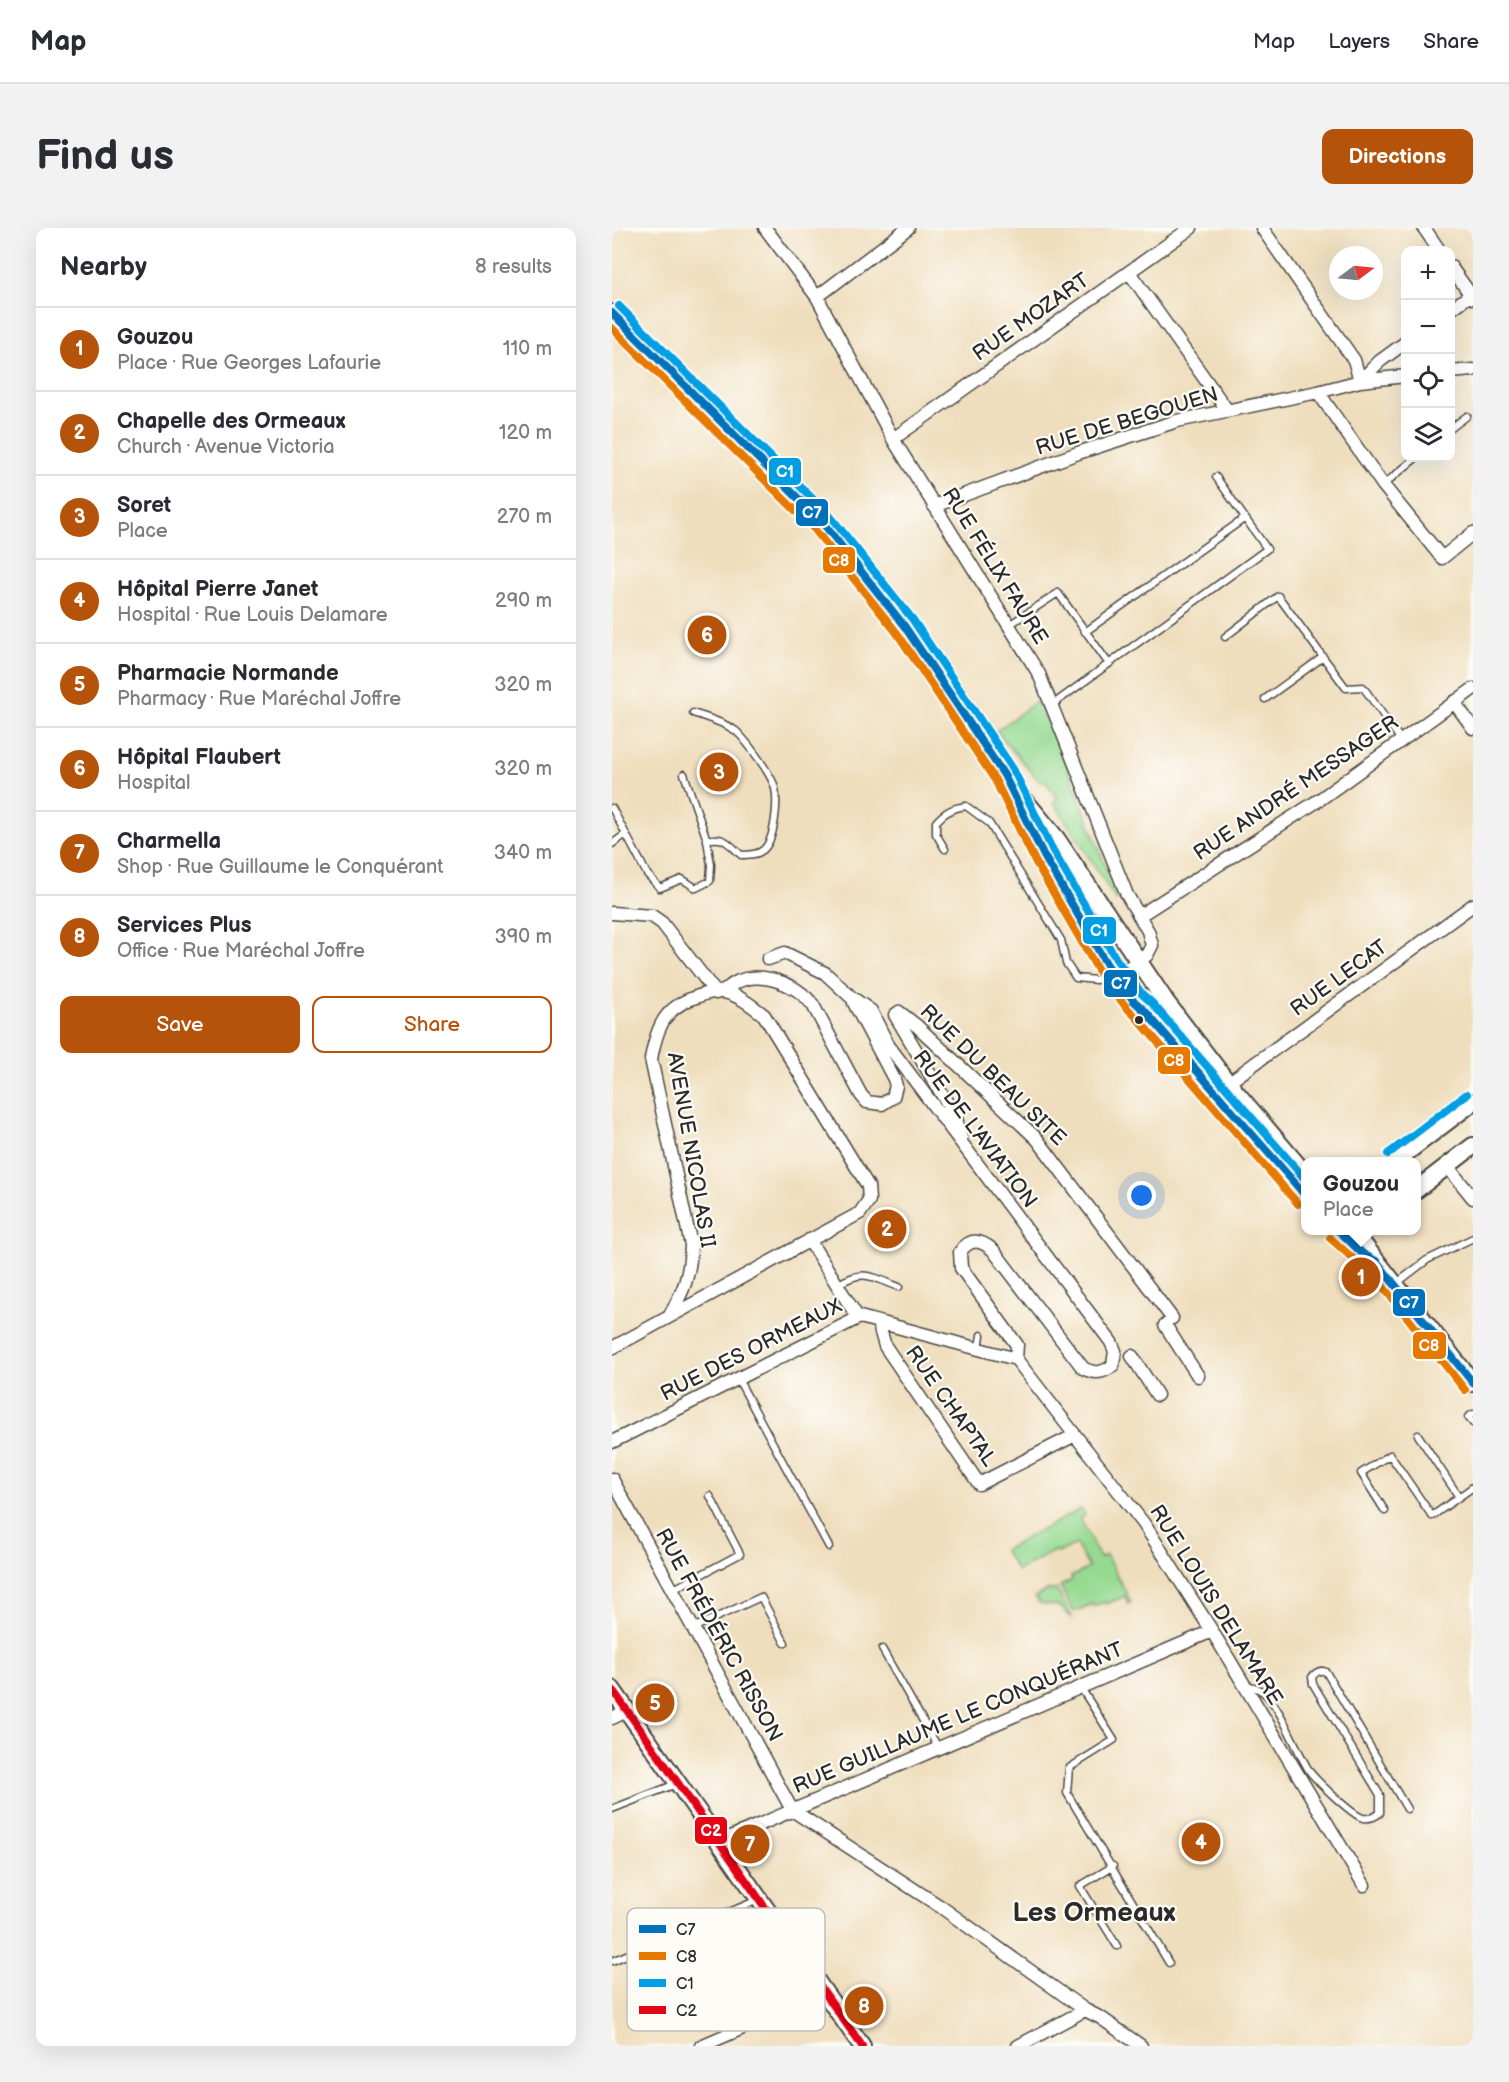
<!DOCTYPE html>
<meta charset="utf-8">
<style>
body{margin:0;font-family:"Balsamiq Sans",sans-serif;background:#f2f2f3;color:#2b2b33}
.controls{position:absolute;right:18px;top:18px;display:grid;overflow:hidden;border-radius:12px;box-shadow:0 6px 24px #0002}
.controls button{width:54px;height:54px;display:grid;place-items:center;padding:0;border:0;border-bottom:2px solid #e1e1e2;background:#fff;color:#2b2b33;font:30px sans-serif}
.compass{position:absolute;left:717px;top:18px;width:54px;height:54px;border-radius:50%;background:#fff;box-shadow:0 6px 24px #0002;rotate:74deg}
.you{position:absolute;left:530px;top:968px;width:21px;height:21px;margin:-15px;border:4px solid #fff;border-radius:50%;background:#1a73e8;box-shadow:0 0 0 9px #1a73e833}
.badge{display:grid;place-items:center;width:39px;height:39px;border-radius:50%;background:#b45309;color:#fff;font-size:20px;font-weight:700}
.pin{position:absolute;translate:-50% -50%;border:3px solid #fff;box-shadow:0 2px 6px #0006}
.popup{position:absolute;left:689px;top:929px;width:120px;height:78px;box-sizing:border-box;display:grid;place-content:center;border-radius:12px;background:#fff;filter:drop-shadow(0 2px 4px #0005);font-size:20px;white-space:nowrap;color:#7c7c81}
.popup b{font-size:22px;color:#2b2b33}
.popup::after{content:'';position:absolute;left:50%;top:100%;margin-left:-12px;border:12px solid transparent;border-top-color:#fff}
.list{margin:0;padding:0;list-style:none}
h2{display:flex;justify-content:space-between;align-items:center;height:78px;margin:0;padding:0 24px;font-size:26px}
h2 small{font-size:20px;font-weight:400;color:#7c7c81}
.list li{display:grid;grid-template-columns:39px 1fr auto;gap:18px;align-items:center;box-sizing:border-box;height:84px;padding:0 24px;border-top:2px solid #e1e1e2}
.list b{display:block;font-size:22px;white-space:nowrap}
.list p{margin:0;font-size:20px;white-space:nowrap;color:#7c7c81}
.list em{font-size:20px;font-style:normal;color:#7c7c81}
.actions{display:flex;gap:12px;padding:18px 24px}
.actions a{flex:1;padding:14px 0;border:2px solid #b45309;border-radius:12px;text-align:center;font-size:21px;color:#b45309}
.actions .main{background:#b45309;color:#fff}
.icon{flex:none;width:33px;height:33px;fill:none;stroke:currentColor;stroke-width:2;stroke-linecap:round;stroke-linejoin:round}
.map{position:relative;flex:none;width:861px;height:1818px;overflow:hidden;border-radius:12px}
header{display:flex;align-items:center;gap:36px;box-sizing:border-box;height:84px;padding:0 30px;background:#fff;border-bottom:2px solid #e1e1e2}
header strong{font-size:28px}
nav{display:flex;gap:33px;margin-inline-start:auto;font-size:21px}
.intro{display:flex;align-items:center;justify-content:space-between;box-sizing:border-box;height:144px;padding:0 36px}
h1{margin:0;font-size:42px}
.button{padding:15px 27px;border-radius:12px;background:#b45309;color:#fff;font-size:21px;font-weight:700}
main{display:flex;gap:36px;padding:0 36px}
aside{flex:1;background:#fff;border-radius:12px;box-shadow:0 6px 24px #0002}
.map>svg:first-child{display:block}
.green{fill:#96da92;stroke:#60825e;stroke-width:1.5}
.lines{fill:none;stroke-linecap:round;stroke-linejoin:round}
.lane-casing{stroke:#484641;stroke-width:9}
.street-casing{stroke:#484641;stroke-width:15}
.secondary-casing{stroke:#484641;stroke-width:20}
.lane{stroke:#fff;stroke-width:6}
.street{stroke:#fff;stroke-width:12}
.secondary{stroke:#fff;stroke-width:16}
.bus-1-casing{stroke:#fdfcf7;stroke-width:12}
.bus-2-casing{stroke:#fdfcf7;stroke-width:12}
.bus-3-casing{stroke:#fdfcf7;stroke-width:12}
.bus-4-casing{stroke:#fdfcf7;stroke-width:12}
.bus-1{stroke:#0072bc;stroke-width:8}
.bus-2{stroke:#e67900;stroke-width:8}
.bus-3{stroke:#009ee3;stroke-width:8}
.bus-4{stroke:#e30616;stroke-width:8}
.bus-dot{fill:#2b2b2b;stroke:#fdfcf7;stroke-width:2}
.labels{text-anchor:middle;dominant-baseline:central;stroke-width:4.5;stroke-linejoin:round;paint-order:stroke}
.street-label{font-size:21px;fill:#2b2b2b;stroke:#fdfcf7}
.district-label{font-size:27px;font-weight:bold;fill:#2b2b2b;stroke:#fdfcf7}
.key{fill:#fdfcf7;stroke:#bebdba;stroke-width:1.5}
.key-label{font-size:16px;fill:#2b2b2b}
.line-badge{stroke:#fdfcf7;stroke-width:2}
.badge-label{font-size:16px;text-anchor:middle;font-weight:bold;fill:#fff}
</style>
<header>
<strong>Map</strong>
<nav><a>Map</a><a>Layers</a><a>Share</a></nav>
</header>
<div class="intro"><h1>Find us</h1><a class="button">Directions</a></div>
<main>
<aside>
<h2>Nearby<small>8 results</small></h2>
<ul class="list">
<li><span class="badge">1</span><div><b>Gouzou</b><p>Place · Rue Georges Lafaurie</p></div><em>110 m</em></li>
<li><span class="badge">2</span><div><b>Chapelle des Ormeaux</b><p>Church · Avenue Victoria</p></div><em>120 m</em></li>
<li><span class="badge">3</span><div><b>Soret</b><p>Place</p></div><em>270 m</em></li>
<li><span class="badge">4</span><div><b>Hôpital Pierre Janet</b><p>Hospital · Rue Louis Delamare</p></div><em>290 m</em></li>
<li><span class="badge">5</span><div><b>Pharmacie Normande</b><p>Pharmacy · Rue Maréchal Joffre</p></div><em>320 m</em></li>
<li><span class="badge">6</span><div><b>Hôpital Flaubert</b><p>Hospital</p></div><em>320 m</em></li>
<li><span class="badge">7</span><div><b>Charmella</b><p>Shop · Rue Guillaume le Conquérant</p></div><em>340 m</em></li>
<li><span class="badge">8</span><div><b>Services Plus</b><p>Office · Rue Maréchal Joffre</p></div><em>390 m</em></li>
</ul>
<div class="actions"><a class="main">Save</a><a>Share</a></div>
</aside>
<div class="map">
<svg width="861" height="1818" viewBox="0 0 861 1818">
<rect width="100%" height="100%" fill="#fdfcf7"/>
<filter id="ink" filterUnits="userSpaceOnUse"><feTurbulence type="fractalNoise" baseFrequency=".0167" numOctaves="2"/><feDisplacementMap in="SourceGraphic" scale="12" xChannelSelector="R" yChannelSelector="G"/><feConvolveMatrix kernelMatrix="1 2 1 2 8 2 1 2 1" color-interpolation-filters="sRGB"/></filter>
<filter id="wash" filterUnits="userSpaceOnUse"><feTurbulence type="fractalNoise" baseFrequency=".008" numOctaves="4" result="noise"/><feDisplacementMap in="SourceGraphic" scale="24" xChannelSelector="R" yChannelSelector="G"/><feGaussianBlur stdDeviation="1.35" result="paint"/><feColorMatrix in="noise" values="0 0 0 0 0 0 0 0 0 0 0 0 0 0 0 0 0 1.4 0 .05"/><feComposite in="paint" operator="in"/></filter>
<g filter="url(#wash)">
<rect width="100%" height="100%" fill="#efdebd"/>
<path class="green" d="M 425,473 L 445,511 L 506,671 L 504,672 L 442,574 L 445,570 L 433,553 L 429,555 L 384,503 Z
M 469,1281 L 473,1287 L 468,1290 L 488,1330 L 494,1327 L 519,1374 L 516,1376 L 513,1368 L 494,1376 L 492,1374 L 482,1378 L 480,1376 L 465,1383 L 461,1383 L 448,1358 L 460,1352 L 459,1349 L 477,1340 L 464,1316 L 446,1325 L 444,1322 L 405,1343 L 392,1322 Z
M 437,1361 L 439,1363 L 444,1361 L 461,1391 L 447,1378 L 428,1375 L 423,1369 Z"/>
</g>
<g filter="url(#ink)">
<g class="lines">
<defs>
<path id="lane" d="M 838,201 L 855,188
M 771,257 L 804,230
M 397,397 L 446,365 L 497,436
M 473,404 L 633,290
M 613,409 L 666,368 L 734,460 L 751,459 L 789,512
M 653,471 L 711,429
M 440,477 L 655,321 L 604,249
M 72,546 L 95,612
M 0,580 L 35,646 L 48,660 L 70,651 L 84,660 L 98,653 L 99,637 L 95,612 C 112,607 117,616 129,627 C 136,627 145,627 151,622 C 163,612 166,575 163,560 C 160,547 134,512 124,503 C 112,494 95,490 81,485
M 0,616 L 14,606
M 333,621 L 324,606 L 324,594 C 333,584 340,580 354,578 L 377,595 L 449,712 L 454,735 L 464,750 L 484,752 L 502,749
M 785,1055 L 815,1032 L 861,1010
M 225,1057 C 252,1040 260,1049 287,1059
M 367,1120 L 369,1107
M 126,1151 L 217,1319
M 861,1186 L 856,1189 L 861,1195
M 847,1269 L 861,1259
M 773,1283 L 749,1245 L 778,1227 L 820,1288 L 847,1269 L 806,1207
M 60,1362 L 128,1326 L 98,1268
M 81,1400 L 149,1369 L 173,1415
M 270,1421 L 327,1521
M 634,1457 C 640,1458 646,1460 651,1464 C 669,1478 684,1523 698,1544 C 706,1554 740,1587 751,1590 C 757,1591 763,1589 768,1585 L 768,1567 L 701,1456 L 700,1449 C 704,1444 708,1441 714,1444 L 795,1581
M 469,1460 L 502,1512 L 457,1540 L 455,1565 L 557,1735
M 0,1581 L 64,1556
M 501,1638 L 468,1658 L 505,1718
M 0,1733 L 146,1672"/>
<path id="street" d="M 153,0 L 205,69 L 281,211 L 427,446 L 515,667 L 536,703 L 540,717 L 535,727 L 503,749
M 650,0 L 742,132 L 748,153
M 812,0 L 827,22
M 838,38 L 861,70
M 517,44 L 615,182
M 205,69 L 296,0
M 838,82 L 861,65
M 838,144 L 861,142
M 748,153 L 768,133 L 794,114
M 706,164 L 771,257 L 830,330 L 861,305
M 281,211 L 579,0
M 322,278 L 466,225 L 565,193 L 706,164 L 748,153 L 794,148
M 842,474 L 861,500
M 0,685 L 40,688 L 50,695 L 104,765
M 527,688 L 707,572 L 861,461
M 156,731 L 173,725 L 213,745 L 239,769 L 259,783 L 276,817 L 499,1114 L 503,1123 L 501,1137 C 491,1146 482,1146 471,1140 L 381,1022 C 369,1012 359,1009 348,1024 L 349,1040 L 405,1117 L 404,1131
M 111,764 C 115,761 119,757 123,755 C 148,741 185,756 201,777 L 249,867 L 255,874 L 270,876 L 281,869 L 284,858 L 282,851 L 242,775
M 616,855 L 861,677
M 349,910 L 344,890 L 283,787 L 287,784 L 305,798 L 425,911 L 560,1090
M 835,938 L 861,970
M 197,1012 L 246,1090
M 266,1094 L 273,1118 L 367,1256 L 463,1207
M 553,1097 L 586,1148
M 0,1120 L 248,985 L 257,972 L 256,958 L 152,787 C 140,778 126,766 111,764 C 103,763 94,765 87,768 C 53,778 45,798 39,831 L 79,1017 C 78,1048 72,1062 57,1089
M 520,1128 L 545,1167
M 404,1131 L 532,1296 L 600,1403 L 752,1657
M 0,1214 L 248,1089 L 404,1131
M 0,1251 L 180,1582 L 329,1679 L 473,1782 L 489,1790 L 529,1818
M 0,1490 L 15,1483
M 107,1614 L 600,1403
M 89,1818 L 212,1765
M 406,1818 L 473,1782"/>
<path id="secondary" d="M 0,85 L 183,265 L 236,325 L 293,399 L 392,547 L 444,610 L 554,774 L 616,855 L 694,947
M 404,572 C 425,614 447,655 470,695 C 488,726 505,759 532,782 L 694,969
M 782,934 L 861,874
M 804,962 L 861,918
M 725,1002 L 745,1021
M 740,1002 L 861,1155
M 0,1461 L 250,1818"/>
</defs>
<use href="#lane" class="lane-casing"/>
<use href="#street" class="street-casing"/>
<use href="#secondary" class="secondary-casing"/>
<use href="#lane" class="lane"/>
<use href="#street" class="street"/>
<use href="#secondary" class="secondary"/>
<defs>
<path id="bus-1" d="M 0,85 L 211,295 L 293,399 L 392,547 L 432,628 L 495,737 L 522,773 L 532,782 L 694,968
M 726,1002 L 751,1026 L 764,1033 L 861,1155"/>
<path id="bus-2" d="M 0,100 L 203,302 L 285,405 L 383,552 L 423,633 L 486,742 L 514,779 L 524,789 L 686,976
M 718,1010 L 745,1034 L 757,1041 L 853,1162"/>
<path id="bus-3" d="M 7,78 L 218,288 L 301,392 L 401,541 L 441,623 L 504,731 L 530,766 L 540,775 L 694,952
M 776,926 L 855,866"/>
<path id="bus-4" d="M 0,1461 L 250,1818"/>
</defs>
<use href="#bus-1" class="bus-1-casing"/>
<use href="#bus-2" class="bus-2-casing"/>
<use href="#bus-3" class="bus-3-casing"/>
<use href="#bus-4" class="bus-4-casing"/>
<use href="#bus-1" class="bus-1"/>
<use href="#bus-2" class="bus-2"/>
<use href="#bus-3" class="bus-3"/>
<use href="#bus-4" class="bus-4"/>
</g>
</g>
<circle class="bus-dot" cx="527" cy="792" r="5"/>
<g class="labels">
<g class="street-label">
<text transform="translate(419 89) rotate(-35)">RUE MOZART</text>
<text transform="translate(515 193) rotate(-17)">RUE DE BEGOUEN</text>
<text transform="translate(383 338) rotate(58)">RUE FÉLIX FAURE</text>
<text transform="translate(684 560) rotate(-34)">RUE ANDRÉ MESSAGER</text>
<text transform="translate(727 750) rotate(-36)">RUE LECAT</text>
<text transform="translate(381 847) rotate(44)">RUE DU BEAU SITE</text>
<text transform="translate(363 901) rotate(53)">RUE DE L'AVIATION</text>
<text transform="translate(79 922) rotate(80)">AVENUE NICOLAS II</text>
<text transform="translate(139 1122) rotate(-27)">RUE DES ORMEAUX</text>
<text transform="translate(339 1178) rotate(55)">RUE CHAPTAL</text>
<text transform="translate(604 1377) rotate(58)">RUE LOUIS DELAMARE</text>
<text transform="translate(107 1407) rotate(61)">RUE FRÉDÉRIC RISSON</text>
<text transform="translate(346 1490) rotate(-23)">RUE GUILLAUME LE CONQUÉRANT</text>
</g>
<g class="district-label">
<text x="482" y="1685">Les Ormeaux</text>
</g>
</g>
<rect x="15" y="1680" width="198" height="123" rx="9" class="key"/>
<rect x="27" y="1697" width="27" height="8" fill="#0072bc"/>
<rect x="27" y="1724" width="27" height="8" fill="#e67900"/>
<rect x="27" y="1751" width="27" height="8" fill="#009ee3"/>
<rect x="27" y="1778" width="27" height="8" fill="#e30616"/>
<g class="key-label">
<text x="64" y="1707">C7</text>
<text x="64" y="1734">C8</text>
<text x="64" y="1761">C1</text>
<text x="64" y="1788">C2</text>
</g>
<g class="line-badge">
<rect x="156" y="229" width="34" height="29" rx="6" fill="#009ee3"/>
<rect x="183" y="270" width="34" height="29" rx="6" fill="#0072bc"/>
<rect x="210" y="318" width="34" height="28" rx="6" fill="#e67900"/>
<rect x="470" y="688" width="35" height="29" rx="6" fill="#009ee3"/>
<rect x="491" y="741" width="35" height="29" rx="6" fill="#0072bc"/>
<rect x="545" y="818" width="34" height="29" rx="6" fill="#e67900"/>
<rect x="780" y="1060" width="34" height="29" rx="6" fill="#0072bc"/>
<rect x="800" y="1103" width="35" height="29" rx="6" fill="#e67900"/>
<rect x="82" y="1588" width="34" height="29" rx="6" fill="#e30616"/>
</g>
<g class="badge-label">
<text x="173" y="249">C1</text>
<text x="200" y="290">C7</text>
<text x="227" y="338">C8</text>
<text x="487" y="708">C1</text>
<text x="509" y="761">C7</text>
<text x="562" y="838">C8</text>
<text x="797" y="1080">C7</text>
<text x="817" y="1123">C8</text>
<text x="99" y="1608">C2</text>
</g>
</svg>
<div class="controls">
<button>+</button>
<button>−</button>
<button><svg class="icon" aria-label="locate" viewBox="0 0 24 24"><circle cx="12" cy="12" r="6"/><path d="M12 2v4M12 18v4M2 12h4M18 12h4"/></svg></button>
<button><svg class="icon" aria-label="layers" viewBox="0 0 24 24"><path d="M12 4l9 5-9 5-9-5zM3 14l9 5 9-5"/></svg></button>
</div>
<svg class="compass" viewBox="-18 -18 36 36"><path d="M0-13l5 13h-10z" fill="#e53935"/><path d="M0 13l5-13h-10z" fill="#7c7c81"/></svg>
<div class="you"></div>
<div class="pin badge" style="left:749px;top:1049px">1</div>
<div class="popup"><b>Gouzou</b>Place</div>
<div class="pin badge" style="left:275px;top:1001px">2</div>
<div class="pin badge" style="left:107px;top:544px">3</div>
<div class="pin badge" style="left:589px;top:1614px">4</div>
<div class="pin badge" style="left:43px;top:1475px">5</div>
<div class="pin badge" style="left:95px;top:407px">6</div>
<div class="pin badge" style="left:138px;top:1616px">7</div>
<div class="pin badge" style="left:252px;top:1778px">8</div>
</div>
</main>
